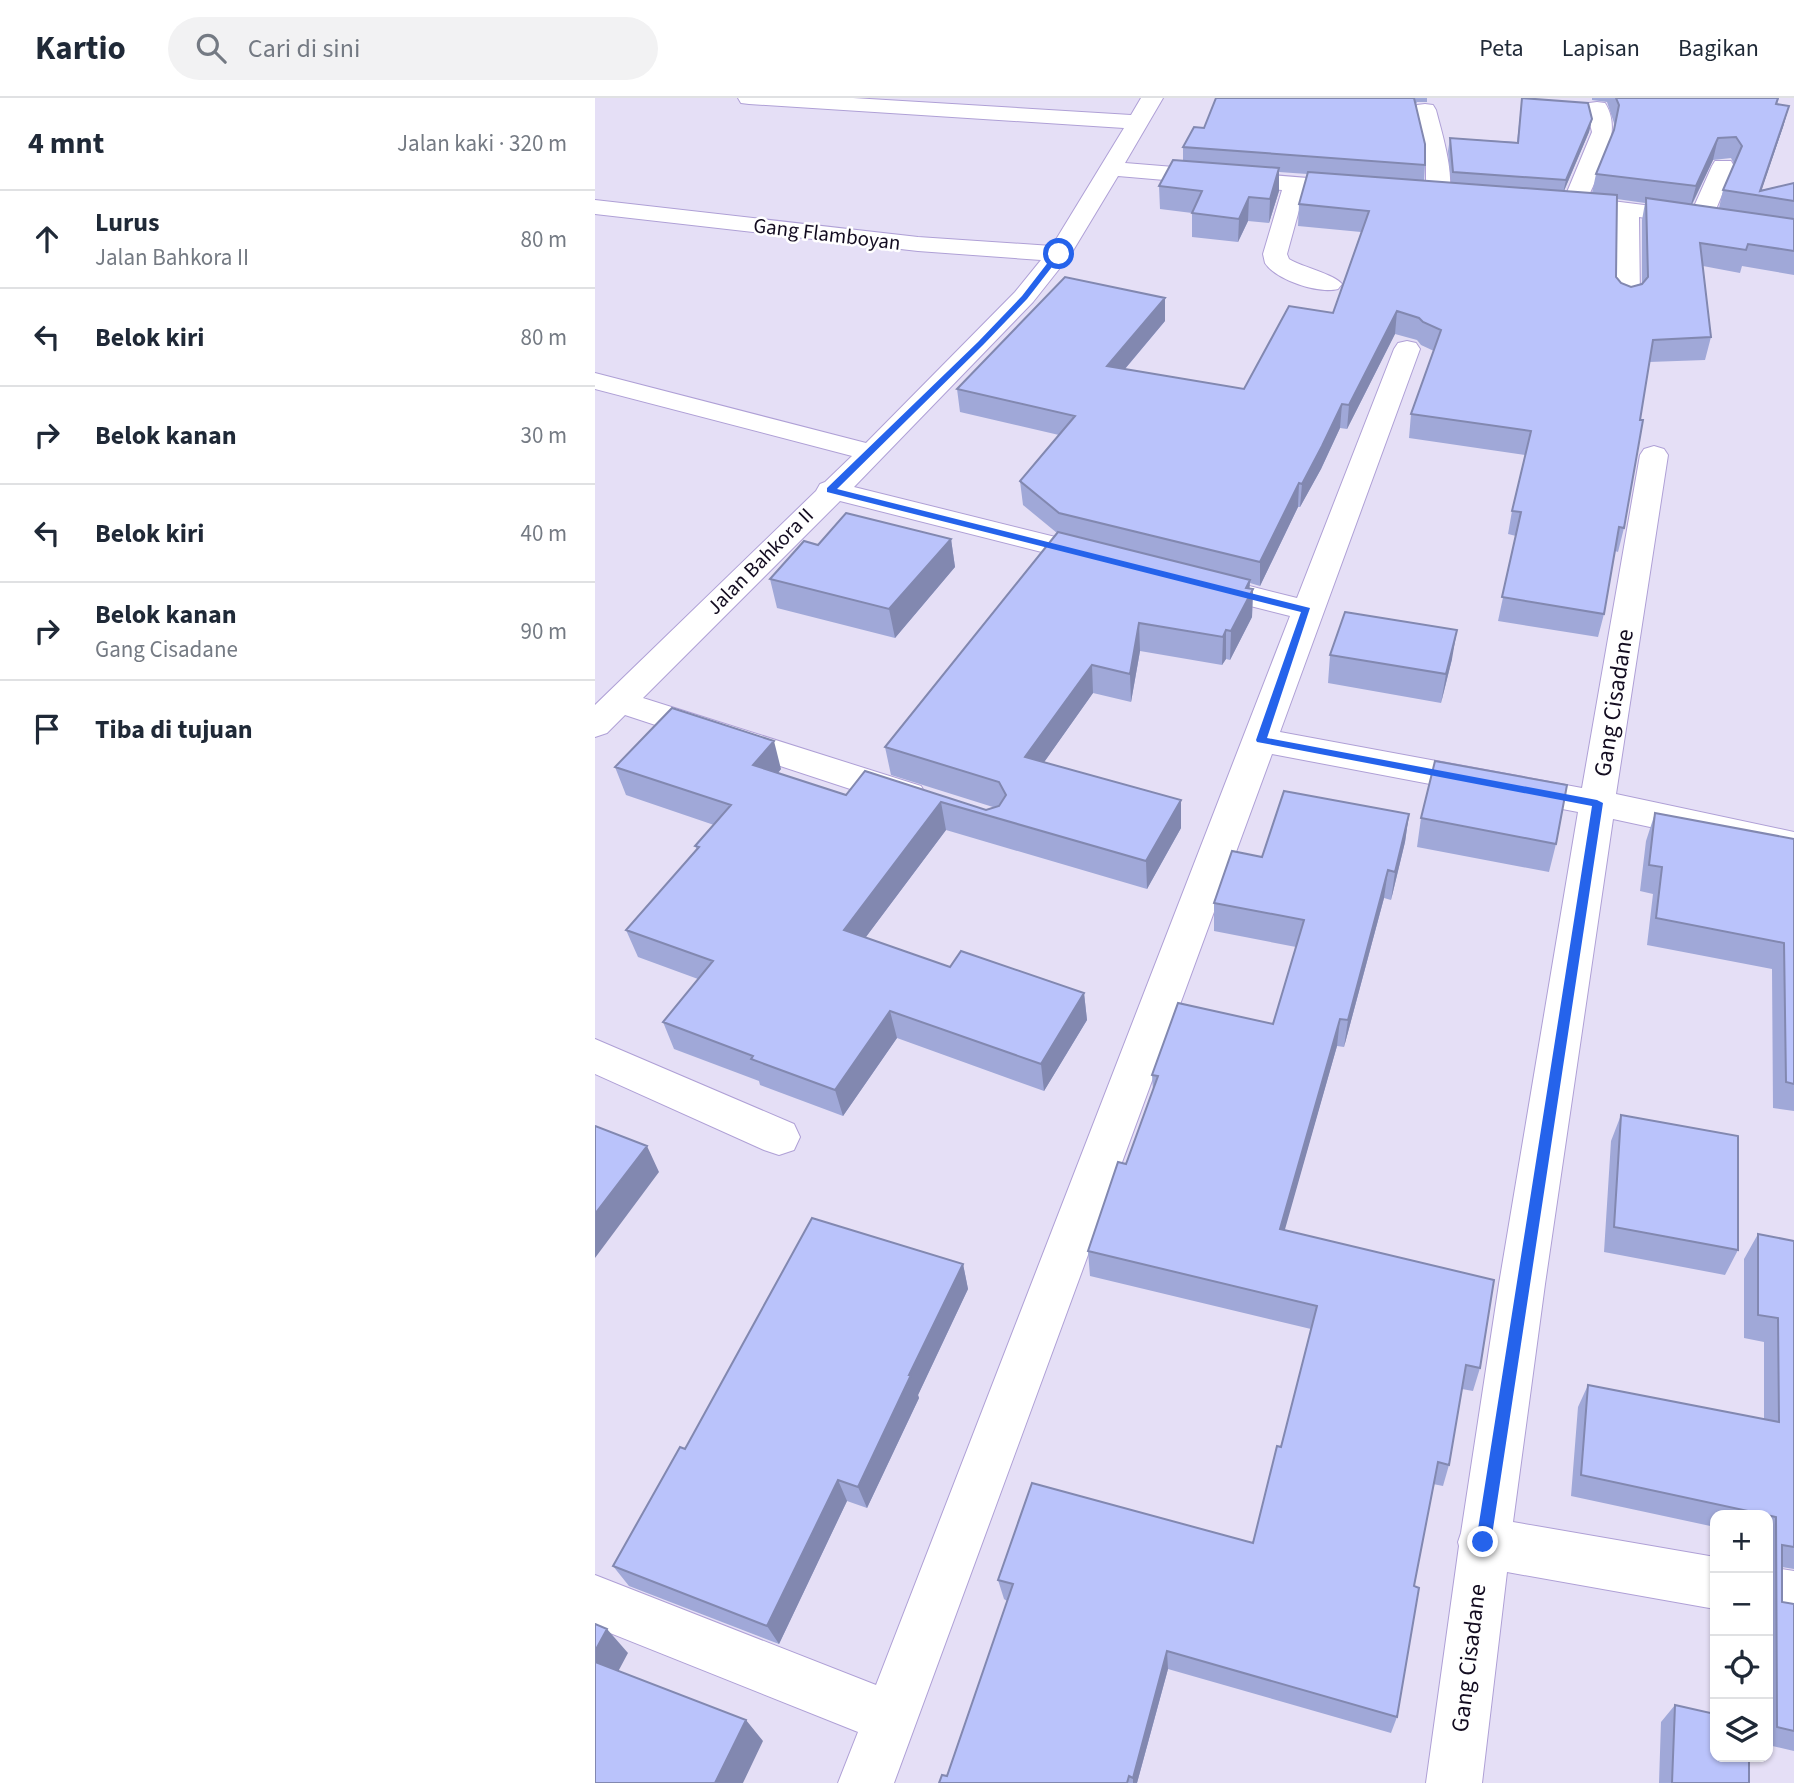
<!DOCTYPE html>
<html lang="id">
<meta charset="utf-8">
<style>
body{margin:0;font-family:"Source Sans 3",sans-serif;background:#f2f2f3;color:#1f2937}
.controls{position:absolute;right:21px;bottom:21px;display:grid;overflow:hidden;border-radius:14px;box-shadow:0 2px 5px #0004}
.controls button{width:63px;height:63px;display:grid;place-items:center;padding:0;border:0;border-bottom:2px solid #e0e1e3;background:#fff;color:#1f2937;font:35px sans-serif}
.stop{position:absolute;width:21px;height:21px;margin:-16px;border:5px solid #2563eb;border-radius:50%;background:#fff}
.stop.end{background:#2563eb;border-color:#fff;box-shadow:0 2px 7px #0008}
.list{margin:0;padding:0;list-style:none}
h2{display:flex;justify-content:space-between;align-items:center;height:91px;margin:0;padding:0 28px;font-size:30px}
h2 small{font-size:23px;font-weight:400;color:#747a83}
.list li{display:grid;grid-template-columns:46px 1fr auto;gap:21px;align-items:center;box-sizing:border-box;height:98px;padding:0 28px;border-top:2px solid #e0e1e3}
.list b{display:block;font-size:26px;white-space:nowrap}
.list p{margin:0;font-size:23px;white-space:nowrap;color:#747a83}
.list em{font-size:23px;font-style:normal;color:#747a83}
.icon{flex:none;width:38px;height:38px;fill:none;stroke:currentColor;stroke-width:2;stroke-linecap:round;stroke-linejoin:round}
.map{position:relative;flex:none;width:1199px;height:1685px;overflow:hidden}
header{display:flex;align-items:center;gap:42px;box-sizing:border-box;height:98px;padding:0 35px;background:#fff;border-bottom:2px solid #e0e1e3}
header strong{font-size:33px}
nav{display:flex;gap:38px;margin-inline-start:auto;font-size:24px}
.search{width:490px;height:63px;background:#f2f2f3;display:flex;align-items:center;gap:18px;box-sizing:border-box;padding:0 24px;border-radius:38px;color:#747a83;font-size:26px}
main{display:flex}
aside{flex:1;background:#fff}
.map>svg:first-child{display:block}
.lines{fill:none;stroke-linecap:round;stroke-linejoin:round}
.minor-casing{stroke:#afa0d6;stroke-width:2}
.minor{fill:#fff;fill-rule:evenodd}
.wall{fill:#a0a8d8;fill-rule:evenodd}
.shaded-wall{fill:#8288b0}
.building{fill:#bac3fb;stroke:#8288b0;stroke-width:2}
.route{fill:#2563eb}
.labels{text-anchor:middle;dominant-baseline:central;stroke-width:5;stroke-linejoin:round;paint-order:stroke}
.far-street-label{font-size:21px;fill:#130c20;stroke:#fff}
.street-label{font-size:24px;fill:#130c20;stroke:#fff}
</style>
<header>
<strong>Kartio</strong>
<div class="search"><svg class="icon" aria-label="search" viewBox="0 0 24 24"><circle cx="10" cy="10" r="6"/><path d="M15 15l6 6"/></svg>Cari di sini</div>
<nav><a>Peta</a><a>Lapisan</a><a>Bagikan</a></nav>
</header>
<main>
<aside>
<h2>4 mnt<small>Jalan kaki · 320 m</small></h2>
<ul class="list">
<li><svg class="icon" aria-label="ahead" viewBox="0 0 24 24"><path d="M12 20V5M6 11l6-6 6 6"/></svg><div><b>Lurus</b><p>Jalan Bahkora II</p></div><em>80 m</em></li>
<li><svg class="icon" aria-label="left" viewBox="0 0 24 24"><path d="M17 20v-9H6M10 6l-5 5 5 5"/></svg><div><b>Belok kiri</b></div><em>80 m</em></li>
<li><svg class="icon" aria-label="right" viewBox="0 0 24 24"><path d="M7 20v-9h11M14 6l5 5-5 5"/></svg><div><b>Belok kanan</b></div><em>30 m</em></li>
<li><svg class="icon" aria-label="left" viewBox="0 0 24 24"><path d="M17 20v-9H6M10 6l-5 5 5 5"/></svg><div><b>Belok kiri</b></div><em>40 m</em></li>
<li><svg class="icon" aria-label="right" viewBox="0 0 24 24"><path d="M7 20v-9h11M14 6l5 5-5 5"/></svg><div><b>Belok kanan</b><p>Gang Cisadane</p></div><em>90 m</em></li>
<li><svg class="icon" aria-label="arrive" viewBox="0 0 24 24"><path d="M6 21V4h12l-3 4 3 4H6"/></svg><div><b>Tiba di tujuan</b></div></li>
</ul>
</aside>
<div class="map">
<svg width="1199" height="1685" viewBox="0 0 1199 1685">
<rect width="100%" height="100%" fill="#e5dff6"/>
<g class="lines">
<defs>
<path id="minor" d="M 143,0 L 258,0 L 536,17 L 546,0 L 568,0 L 530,65 L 762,84 L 770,86 L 774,91 L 770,96 L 762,98 L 709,94 L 692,156 L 694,161 C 707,169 739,176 747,186 L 743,191 C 723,196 681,182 670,165 L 668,156 L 687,92 L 523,78 L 476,156 L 438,204 L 259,389 L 513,452 L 517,459 L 513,466 L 502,468 L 245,403 L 48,600 L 326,688 L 331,697 L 326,706 L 313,710 L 30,617 L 12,635 L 0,639 L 0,607 L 221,393 L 225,386 L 230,384 L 257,358 L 0,291 L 0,275 L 271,345 L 420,194 L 446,162 L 323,153 L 0,116 L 0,102 L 323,139 L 457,148 L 529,30 L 154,6 L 146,5 Z
M 1002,4 L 1010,5 C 1029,34 1004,72 993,100 L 1097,113 L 1117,68 L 1120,63 L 1136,63 L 1139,68 L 1119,116 L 1199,128 L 1199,142 L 1044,119 L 1045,201 L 1041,206 L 1032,209 L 1023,206 L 1019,201 L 1020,116 L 961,111 L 957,106 L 961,101 L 970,99 L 997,34 L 991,10 L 994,5 Z
M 830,6 L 838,7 L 841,12 C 846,32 863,85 851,102 L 835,102 L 831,97 L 831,64 L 819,12 L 822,7 Z
M 812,243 L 821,245 L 825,251 L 685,634 L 987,690 L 1045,357 L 1049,351 L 1059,348 L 1069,351 L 1073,357 L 1021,696 L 1199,734 L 1199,760 L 1018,721 L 950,1186 L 918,1424 L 1120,1459 L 1120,1511 L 912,1474 L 887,1685 L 831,1685 L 864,1448 L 863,1444 L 866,1435 L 904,1186 L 983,714 L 677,656 L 299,1685 L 243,1685 L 263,1634 L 0,1529 L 0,1477 L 281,1587 L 695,518 L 596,493 L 591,486 L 596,479 L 607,476 L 702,500 L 799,251 L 803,245 Z
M 0,941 L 199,1026 L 205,1039 L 199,1052 L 184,1057 L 169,1052 L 0,976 Z
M 1173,1469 L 1199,1473 L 1199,1525 L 1173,1521 Z"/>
</defs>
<use href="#minor" class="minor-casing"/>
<use href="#minor" class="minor"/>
</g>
<path class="wall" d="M 621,0 L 832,0 L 832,4 L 822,4 L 821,6 L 830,67 L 829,83 L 856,85 L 853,53 L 855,40 L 922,44 L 927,0 L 997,21 L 994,34 L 969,93 L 997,95 L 1001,76 L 1018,35 L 1020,28 L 1012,4 L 997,2 L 997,0 L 1184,0 L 1182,6 L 1194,8 L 1188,29 L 1166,92 L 1199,85 L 1199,177 L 1147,168 L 1145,175 L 1108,168 L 1116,239 L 1110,262 L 1054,264 L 1029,430 L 1023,454 L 1020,453 L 1009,516 L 1003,539 L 903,523 L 921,438 L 913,436 L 917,413 L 930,357 L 814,340 L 816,316 L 839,253 L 826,247 L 822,242 L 800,236 L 752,331 L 745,330 L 726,371 L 705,409 L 703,409 L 665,488 L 655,485 L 654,491 L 658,491 L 657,519 L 635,562 L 631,561 L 627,567 L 545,553 L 536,604 L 498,595 L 449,664 L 586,702 L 586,730 L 552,791 L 351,732 L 270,840 L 355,869 L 489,895 L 492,922 L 449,993 L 302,940 L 248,1018 L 165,987 L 164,983 L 79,951 L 68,924 L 103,881 L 43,859 L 31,832 L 102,751 L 100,748 L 119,727 L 31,697 L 20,669 L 186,671 L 183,675 L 251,697 L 270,673 L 391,712 L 398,709 L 296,677 L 290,649 L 462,435 L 428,407 L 425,383 L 464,337 L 365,314 L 362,291 L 570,223 L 530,271 L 649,291 L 738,215 L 766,134 L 703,128 L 704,106 L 712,76 L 684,74 L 684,93 L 674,125 L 653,123 L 643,144 L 597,139 L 597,115 L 565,111 L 564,88 L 588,63 L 588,49 L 609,30 ZM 1136,60 L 1139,66 L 1128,92 L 1124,110 L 1097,107 L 1118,62 ZM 1022,101 L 1050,105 L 1047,122 L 1047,185 L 1036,189 L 1026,185 L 1021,179 Z
M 356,441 L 360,469 L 300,540 L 182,510 L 175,481 L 223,447 Z
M 735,557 L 857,561 L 846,605 L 733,585 Z
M 1060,715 L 1199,741 L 1199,1013 L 1178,1010 L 1177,871 L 1052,847 L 1058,796 L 1045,793 L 1051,743 Z
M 814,716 L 810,744 L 796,802 L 789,800 L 749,949 L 742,948 L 689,1132 L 885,1270 L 878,1293 L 867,1291 L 854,1367 L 848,1388 L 838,1386 L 819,1488 L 802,1619 L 796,1635 L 573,1571 L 542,1685 L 344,1685 L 352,1678 L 412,1503 L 409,1501 L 403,1482 L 658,1445 L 686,1349 L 716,1231 L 495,1178 L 493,1153 L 531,1066 L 558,992 L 557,977 L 678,926 L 701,849 L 619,833 L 619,805 L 667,759 Z
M 826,720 L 961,746 L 954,774 L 822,749 Z
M 1026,1017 L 1143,1152 L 1130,1177 L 1009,1154 L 1016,1043 Z
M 1163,1136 L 1199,1143 L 1199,1471 L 1187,1469 L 1187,1504 L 1199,1506 L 1199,1653 L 1173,1647 L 1173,1417 L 1120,1417 L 1120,1429 L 976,1398 L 983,1309 L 993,1287 L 1169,1321 L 1169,1244 L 1149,1240 L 1149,1161 Z
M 368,1166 L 373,1191 L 323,1297 L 324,1300 L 272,1410 L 252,1403 L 184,1546 L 34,1488 L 18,1468 L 90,1351 Z
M 1080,1607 L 1154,1685 L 1064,1685 L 1066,1624 Z"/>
<path class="shaded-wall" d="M 1194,8 L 1188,29 L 1165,97 L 1163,97 Z
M 997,21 L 994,34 L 968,95 L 971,82 Z
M 1123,40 L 1118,62 L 1095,110 L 1101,88 Z
M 684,70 L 684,93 L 674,125 L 675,101 Z
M 654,99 L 653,123 L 643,144 L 644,121 Z
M 570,200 L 570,223 L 513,291 L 512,268 Z
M 802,213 L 800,236 L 752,331 L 754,307 Z
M 747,306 L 745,330 L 726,371 L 705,409 L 707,386 Z
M 704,385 L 703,409 L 665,488 L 665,464 Z
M 356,441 L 360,469 L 300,540 L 294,511 Z
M 655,482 L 654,498 L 658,491 L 657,519 L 635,562 L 636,533 L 651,490 Z
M 544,525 L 545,553 L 536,604 L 535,576 Z
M 631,532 L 631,561 L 627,567 L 628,539 Z
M 862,532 L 857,561 L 846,605 L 851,576 Z
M 497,567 L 498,595 L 433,687 L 430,659 Z
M 179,643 L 186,671 L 166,695 L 158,667 Z
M 586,702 L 586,730 L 552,791 L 551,763 Z
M 346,704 L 351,732 L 256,859 L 249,832 Z
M 814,716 L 810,744 L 796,802 L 800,774 Z
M 793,772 L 789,800 L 749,949 L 753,922 Z
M 489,895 L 492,922 L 449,993 L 446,966 Z
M 295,913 L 302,940 L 248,1018 L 240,992 Z
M 745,921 L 742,948 L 683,1156 L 685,1131 Z
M 52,1048 L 64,1074 L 0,1160 L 0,1116 Z
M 368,1166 L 373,1191 L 323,1297 L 324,1300 L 272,1410 L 263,1389 L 314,1277 Z
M 243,1382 L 252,1403 L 184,1546 L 172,1528 Z
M 12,1531 L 33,1555 L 17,1585 L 0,1568 L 0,1553 Z
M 572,1553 L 573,1571 L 542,1685 L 538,1685 L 538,1680 Z
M 151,1622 L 168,1643 L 148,1685 L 120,1685 Z"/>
<path class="building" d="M 621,0 L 819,0 L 830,46 L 830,67 L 588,49 L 599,29 L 609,30 Z
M 927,0 L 993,5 L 997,21 L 971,82 L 858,74 L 855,40 L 923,45 Z
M 1021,0 L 1183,0 L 1181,6 L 1194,8 L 1165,93 L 1199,85 L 1199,103 L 1128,92 L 1147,48 L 1141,39 L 1123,40 L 1101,88 L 1001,76 L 1019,32 L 1024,7 Z
M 578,62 L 684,70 L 675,101 L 654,99 L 644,121 L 597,115 L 607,93 L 564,88 Z
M 713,74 L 1022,97 L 1021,179 L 1026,185 L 1036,189 L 1047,186 L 1053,179 L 1051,100 L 1199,121 L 1199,153 L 1153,146 L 1151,152 L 1105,145 L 1116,239 L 1058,242 L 1045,322 L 1048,322 L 1029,430 L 1024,429 L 1009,516 L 907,499 L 926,414 L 917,413 L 936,333 L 816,316 L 846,232 L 828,224 L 824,220 L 802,213 L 754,307 L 747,306 L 727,348 L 707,386 L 704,385 L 665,464 L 464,415 L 425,383 L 480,318 L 362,291 L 470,179 L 570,200 L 512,268 L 649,291 L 694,208 L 738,215 L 774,113 L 704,106 Z
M 251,415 L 356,441 L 294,511 L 175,481 L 209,443 L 223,447 Z
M 463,434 L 655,482 L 651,490 L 658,491 L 636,533 L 631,532 L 628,539 L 544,525 L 535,576 L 497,567 L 430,659 L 586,702 L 551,763 L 346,704 L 249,832 L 355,869 L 366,853 L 489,895 L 446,966 L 295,913 L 240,992 L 156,961 L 158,958 L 68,924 L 118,863 L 31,832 L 104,749 L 100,748 L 136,707 L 20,669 L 77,610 L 179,643 L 158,667 L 251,697 L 270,673 L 391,712 L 404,708 L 411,697 L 404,684 L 290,649 Z
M 750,514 L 862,532 L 851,576 L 735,557 Z
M 840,663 L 972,687 L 961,746 L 826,720 Z
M 689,693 L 814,716 L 800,774 L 793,772 L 753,922 L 745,921 L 685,1131 L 899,1182 L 885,1270 L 871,1267 L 854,1367 L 843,1364 L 819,1488 L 824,1490 L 802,1619 L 572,1553 L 538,1680 L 534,1678 L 532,1685 L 344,1685 L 347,1677 L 352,1678 L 418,1486 L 403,1482 L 437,1385 L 658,1445 L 682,1348 L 686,1349 L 722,1208 L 493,1153 L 523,1064 L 531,1066 L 563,978 L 557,977 L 583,905 L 678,926 L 709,822 L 619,805 L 637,753 L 667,759 Z
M 1060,715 L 1199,741 L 1199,986 L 1191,984 L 1189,845 L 1061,820 L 1067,769 L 1054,767 Z
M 1026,1017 L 1143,1038 L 1143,1152 L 1019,1129 Z
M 0,1028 L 52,1048 L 0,1116 Z
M 217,1120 L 368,1166 L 314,1277 L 316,1277 L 263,1389 L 243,1382 L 172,1528 L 18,1468 L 85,1349 L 90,1351 Z
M 1163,1136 L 1199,1143 L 1199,1449 L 1187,1447 L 1187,1504 L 1199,1506 L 1199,1633 L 1182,1629 L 1181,1419 L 986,1377 L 993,1287 L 1184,1324 L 1183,1220 L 1163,1217 Z
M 0,1526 L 12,1531 L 0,1553 Z
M 0,1564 L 151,1622 L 120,1685 L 0,1685 Z
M 1080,1607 L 1120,1616 L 1120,1659 L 1154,1659 L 1154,1685 L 1077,1685 Z"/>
<path class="route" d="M 461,154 L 467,156 L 432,201 L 388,247 L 242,391 L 715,510 L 672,640 L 1002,702 L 1008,705 L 896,1444 L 893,1449 L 888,1451 L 883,1449 L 881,1444 L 997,708 L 662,644 L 661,642 L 706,514 L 232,394 L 232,390 L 383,244 L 427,198 Z"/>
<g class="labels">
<g class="far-street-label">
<text transform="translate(232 136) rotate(7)">Gang Flamboyan</text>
<text transform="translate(165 463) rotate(-45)">Jalan Bahkora II</text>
</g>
<g class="street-label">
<text transform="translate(1019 605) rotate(-81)">Gang Cisadane</text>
<text transform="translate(874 1560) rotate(-83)">Gang Cisadane</text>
</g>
</g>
</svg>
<div class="controls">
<button>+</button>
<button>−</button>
<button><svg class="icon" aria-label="locate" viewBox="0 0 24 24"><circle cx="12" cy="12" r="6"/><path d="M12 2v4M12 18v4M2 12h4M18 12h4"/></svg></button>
<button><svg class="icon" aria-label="layers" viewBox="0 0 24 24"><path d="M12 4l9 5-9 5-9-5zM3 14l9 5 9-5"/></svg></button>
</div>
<div class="stop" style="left:464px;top:156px"></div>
<div class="stop end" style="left:888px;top:1444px"></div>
</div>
</main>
